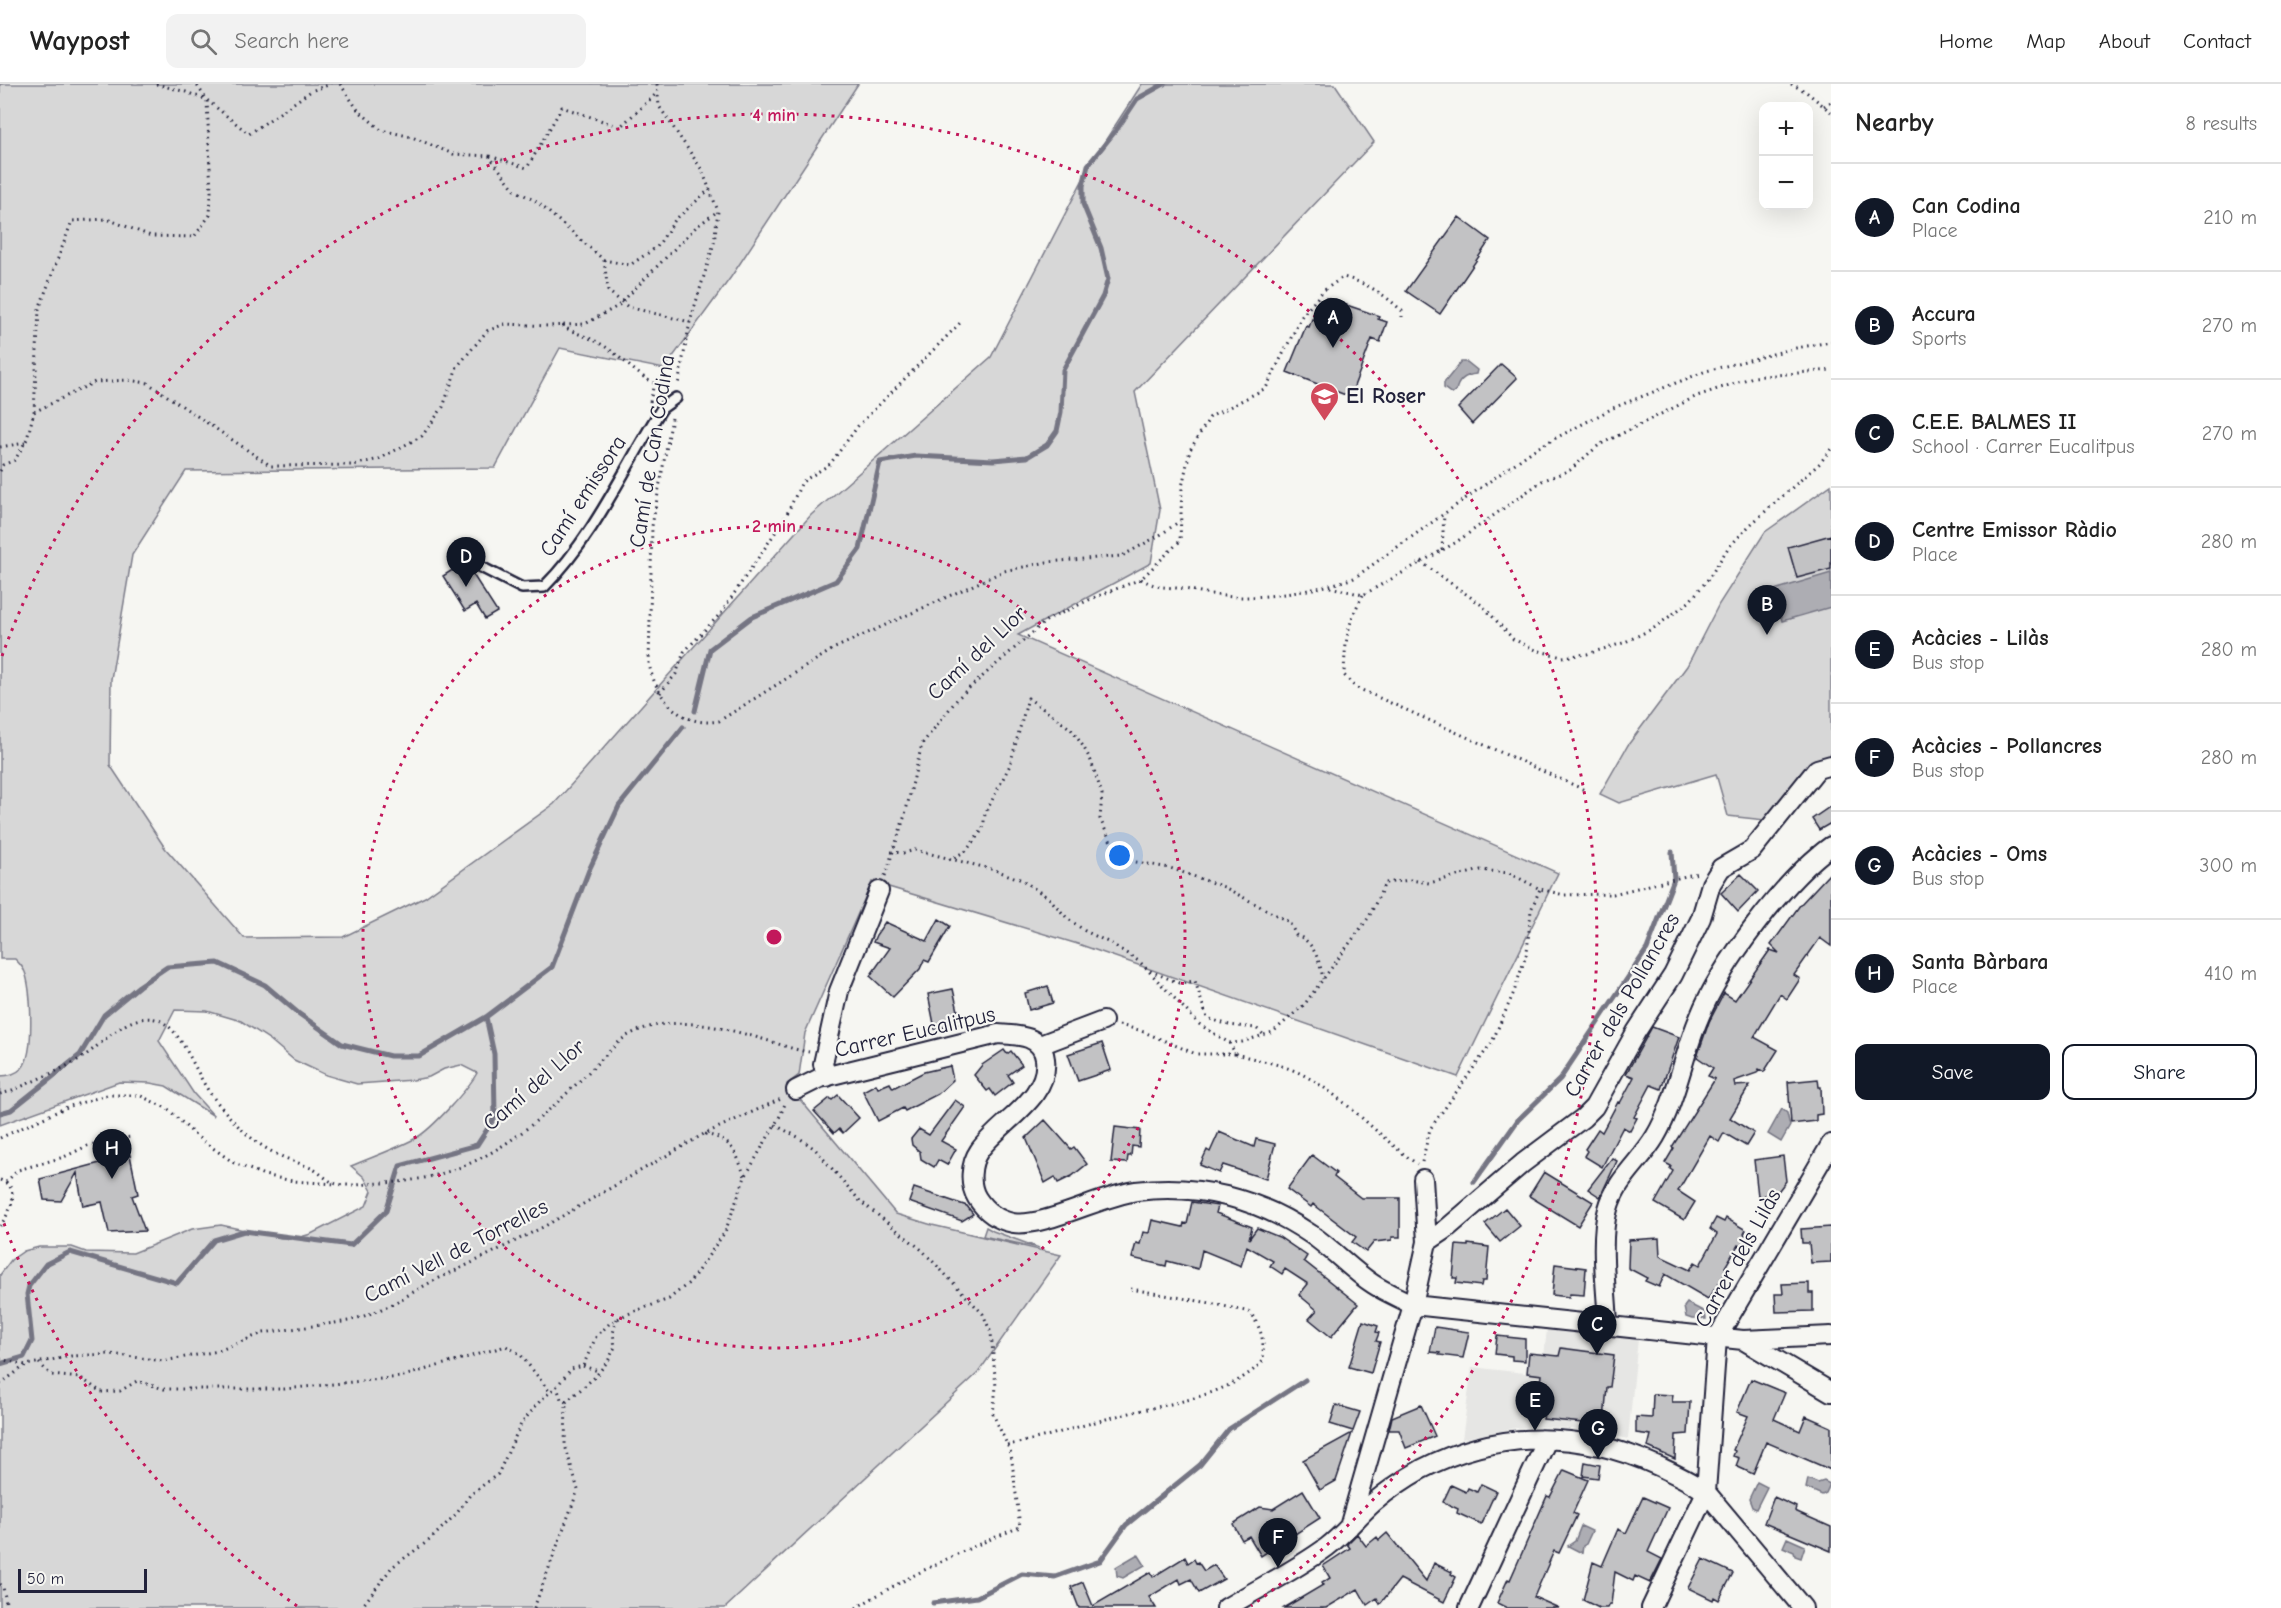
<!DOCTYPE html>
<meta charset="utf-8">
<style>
body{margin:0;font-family:"Comic Neue",sans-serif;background:#f2f2f2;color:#222}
.controls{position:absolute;right:18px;top:18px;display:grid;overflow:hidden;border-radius:12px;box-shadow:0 6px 24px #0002}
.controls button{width:54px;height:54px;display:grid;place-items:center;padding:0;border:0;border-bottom:2px solid #e0e0e0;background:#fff;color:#222;font:30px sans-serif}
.scale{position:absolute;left:18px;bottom:15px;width:129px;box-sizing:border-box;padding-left:6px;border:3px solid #22223b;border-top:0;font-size:16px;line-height:21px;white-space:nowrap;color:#22223b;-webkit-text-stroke:4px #f6f6f2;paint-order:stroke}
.you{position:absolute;left:1120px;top:772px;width:21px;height:21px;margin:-15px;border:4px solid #fff;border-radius:50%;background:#1a73e8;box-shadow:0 0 0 9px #1a73e833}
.badge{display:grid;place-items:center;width:39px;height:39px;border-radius:50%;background:#111827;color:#fff;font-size:20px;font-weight:700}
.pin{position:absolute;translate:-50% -50px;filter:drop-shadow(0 2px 3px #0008)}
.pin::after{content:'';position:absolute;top:32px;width:21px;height:18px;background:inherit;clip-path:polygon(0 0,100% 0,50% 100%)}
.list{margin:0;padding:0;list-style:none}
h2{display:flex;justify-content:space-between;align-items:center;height:78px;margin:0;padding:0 24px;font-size:26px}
h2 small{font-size:20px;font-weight:400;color:#767676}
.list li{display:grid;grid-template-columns:39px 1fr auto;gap:18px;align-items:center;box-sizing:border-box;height:108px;padding:0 24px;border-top:2px solid #e0e0e0}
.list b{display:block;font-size:22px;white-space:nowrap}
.list p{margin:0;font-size:20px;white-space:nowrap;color:#767676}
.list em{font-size:20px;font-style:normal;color:#767676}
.actions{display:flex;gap:12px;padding:18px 24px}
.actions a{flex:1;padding:14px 0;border:2px solid #111827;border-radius:12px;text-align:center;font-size:21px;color:#111827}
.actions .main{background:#111827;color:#fff}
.icon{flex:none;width:33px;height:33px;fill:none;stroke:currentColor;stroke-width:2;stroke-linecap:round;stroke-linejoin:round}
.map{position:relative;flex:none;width:1831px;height:1524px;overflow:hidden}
header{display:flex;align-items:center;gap:36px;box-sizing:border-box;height:84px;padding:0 30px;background:#fff;border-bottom:2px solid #e0e0e0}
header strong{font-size:28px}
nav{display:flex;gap:33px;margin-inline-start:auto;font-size:21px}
.search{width:420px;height:54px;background:#f2f2f2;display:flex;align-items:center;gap:15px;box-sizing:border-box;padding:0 21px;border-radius:12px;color:#767676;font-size:22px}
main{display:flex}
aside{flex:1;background:#fff}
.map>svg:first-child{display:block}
.built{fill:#e6e6e4}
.green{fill:#d7d7d7;stroke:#7c7c89;stroke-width:1.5}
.water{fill:#adadb3;stroke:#757583;stroke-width:1.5}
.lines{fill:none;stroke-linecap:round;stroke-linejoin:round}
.stream{stroke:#757583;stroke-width:5}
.building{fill:#c2c2c4;stroke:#22223b;stroke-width:1.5}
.lane-casing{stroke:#22223b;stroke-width:14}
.street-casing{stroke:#22223b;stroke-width:22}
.path{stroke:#22223b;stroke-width:3;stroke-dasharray:1.5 4.5;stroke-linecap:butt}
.lane{stroke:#f6f6f2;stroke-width:9}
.street{stroke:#f6f6f2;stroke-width:18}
.ring{fill:none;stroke:#c2185b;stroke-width:3;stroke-dasharray:3 6}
.labels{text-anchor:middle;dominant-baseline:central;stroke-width:4.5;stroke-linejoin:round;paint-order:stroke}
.poi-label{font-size:22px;font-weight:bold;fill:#22223b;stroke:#f6f6f2;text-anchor:start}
.street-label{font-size:22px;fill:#22223b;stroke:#f6f6f2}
.centre{fill:#c2185b;stroke:#f6f6f2;stroke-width:3}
.ring-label{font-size:18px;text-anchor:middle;font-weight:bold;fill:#c2185b;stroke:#f6f6f2;stroke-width:4.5;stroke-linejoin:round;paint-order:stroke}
</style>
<header>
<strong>Waypost</strong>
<div class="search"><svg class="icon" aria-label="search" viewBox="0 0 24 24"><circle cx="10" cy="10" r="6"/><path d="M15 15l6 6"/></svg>Search here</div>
<nav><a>Home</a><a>Map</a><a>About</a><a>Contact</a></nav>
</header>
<main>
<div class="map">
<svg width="1831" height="1524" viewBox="0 0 1831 1524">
<rect width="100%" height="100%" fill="#f6f6f2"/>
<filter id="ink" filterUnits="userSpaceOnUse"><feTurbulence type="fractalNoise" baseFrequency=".0167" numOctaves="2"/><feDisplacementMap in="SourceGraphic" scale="12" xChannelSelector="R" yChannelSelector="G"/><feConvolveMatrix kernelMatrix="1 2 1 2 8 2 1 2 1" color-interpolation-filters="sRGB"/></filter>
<g filter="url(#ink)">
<path class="built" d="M 1547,1245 L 1638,1255 L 1628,1355 L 1600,1348 L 1549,1343 L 1515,1344 L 1462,1355 L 1472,1283 L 1542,1291 Z"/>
<path class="green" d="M 0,0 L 858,0 L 731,193 L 664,285 L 560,264 L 495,384 L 186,387 L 132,471 L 111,595 L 110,681 L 165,764 L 244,854 L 343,853 L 425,813 L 554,720 L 811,431 L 991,273 L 1094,74 L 1142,0 L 1335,0 L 1374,58 L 1135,308 L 1160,426 L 1151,479 L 1018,551 L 1558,789 L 1458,993 L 1081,861 L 872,798 L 805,949 L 799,991 L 787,1000 L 896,1130 L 932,1141 L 1061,1171 L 978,1289 L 725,1524 L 0,1524 L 0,1191 L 11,1176 L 24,1167 L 39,1163 L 72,1163 L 86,1168 L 133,1169 L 192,1145 L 221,1141 L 281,1154 L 297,1154 L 311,1150 L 366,1122 L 372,1107 L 364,1093 L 351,1082 C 372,1073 396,1065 416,1054 C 432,1045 468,1005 477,989 L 461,981 L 444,985 L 429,993 L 413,996 L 357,1000 L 326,991 L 294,976 L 269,955 L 241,937 L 207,927 L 175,926 L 159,957 L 194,1010 L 214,1032 L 166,1002 L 150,999 L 119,998 L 0,1041 L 0,992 C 8,992 16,990 22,984 C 35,970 31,909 26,891 C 24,884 20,880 15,875 L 0,875 Z
M 1831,401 L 1831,672 L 1819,676 L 1765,736 L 1728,732 L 1716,690 L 1619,719 L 1600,710 L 1628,661 L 1687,582 L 1719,520 L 1765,448 Z
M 986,1143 L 993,1147 L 1039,1164 L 983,1152 Z"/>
<path class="water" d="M 1461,278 L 1467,278 L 1477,286 L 1476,290 C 1466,291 1458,296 1456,307 L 1452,310 L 1444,304 L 1444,299 Z
M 1831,489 L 1831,523 L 1782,537 L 1774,506 Z
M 1782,1025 L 1787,1029 L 1790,1042 L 1781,1058 L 1768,1050 Z
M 1687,1219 L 1705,1228 L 1706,1235 L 1692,1235 L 1686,1233 L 1684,1223 Z
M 1808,1395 L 1818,1399 L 1824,1397 L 1830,1400 L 1826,1409 L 1822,1411 L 1806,1404 Z
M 1757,1398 L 1767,1403 L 1756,1425 L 1752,1423 L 1749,1415 Z
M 1581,1442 L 1592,1447 L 1586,1460 L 1583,1462 L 1582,1469 L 1568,1462 L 1575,1457 Z
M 1787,1454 L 1805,1462 L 1801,1474 L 1795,1472 L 1794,1468 L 1783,1463 Z
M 1138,1470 L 1145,1481 L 1123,1494 L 1117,1492 L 1116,1483 Z"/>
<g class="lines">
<path class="stream" d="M 695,627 L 710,565 L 752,533 L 836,497 L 860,465 L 880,378 L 916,372 L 993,376 L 1027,373 L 1047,361 L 1057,347 L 1061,328 L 1063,286 L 1103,212 L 1108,195 L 1101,164 L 1083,120 L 1083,102 L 1088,81 L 1117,45 L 1137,15 L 1164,0
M 0,1029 L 11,1026 L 80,971 L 104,931 L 139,902 L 167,883 L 218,879 L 265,901 L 298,929 L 342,960 L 390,972 L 419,972 L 486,933 L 552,883 L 589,786 L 619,722 L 683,643
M 1474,1098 L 1518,1036 L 1560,995 L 1647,865 L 1674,795 L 1672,768
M 0,1280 L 24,1273 L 32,1257 L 27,1210 L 29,1202 L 46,1180 L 70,1168 L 177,1199 L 214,1156 L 244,1147 L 351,1161 L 386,1127 L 400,1082 L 477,1061 L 495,1033 L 494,970 L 486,933
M 933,1519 L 977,1513 L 1022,1490 L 1055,1493 L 1100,1477 L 1126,1441 L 1200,1381 L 1229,1345 L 1305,1296"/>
</g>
<path class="building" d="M 1459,133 L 1490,156 L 1440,230 L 1406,207 Z
M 1326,214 L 1379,232 L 1378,235 L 1387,238 L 1380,258 L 1372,255 L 1353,305 L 1351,304 L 1348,312 L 1287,288 L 1306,242 L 1309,243 L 1312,235 L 1317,237 Z
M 1501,280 L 1517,294 L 1472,340 L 1458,324 Z
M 1831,451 L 1831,485 L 1797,494 L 1788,463 Z
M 454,485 L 461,495 L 472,489 L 497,528 L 485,535 L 476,520 L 465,527 L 443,492 Z
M 1831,722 L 1831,739 L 1819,746 L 1812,735 Z
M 1831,788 L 1831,862 L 1820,854 L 1794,891 L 1800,895 L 1787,915 L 1780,910 L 1754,953 L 1778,966 L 1764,988 L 1759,985 L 1757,989 L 1734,997 L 1735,1002 L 1750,1001 L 1730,1034 L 1754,1049 L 1746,1062 L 1724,1049 L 1719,1058 L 1710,1052 L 1678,1107 L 1695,1118 L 1684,1136 L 1655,1119 L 1673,1087 L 1670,1085 L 1671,1082 L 1665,1079 L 1674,1064 L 1672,1063 L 1715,995 L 1708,992 L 1713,984 L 1697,973 L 1709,938 L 1724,909 L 1735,916 L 1770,866 L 1779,869 L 1771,861 L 1800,821 Z
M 1741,790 L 1758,807 L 1738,828 L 1721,809 Z
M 939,835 L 950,842 L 929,878 L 924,876 L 920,885 L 893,913 L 870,892 L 890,864 L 873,858 L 876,851 L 885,838 L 927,857 Z
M 1048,902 L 1053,919 L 1029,926 L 1025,909 Z
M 953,905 L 961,940 L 935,945 L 928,910 Z
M 1652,943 L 1679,953 L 1661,1005 L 1651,1001 L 1634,1033 L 1637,1034 L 1630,1047 L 1623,1043 L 1602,1083 L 1584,1072 L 1587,1067 L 1585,1065 L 1598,1045 L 1602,1048 L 1618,1018 L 1620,1019 L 1634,993 L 1626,990 Z
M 1102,959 L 1111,986 L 1078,997 L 1068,970 Z
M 1004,966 L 1007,970 L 1011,967 L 1022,981 L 1008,991 L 1013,998 L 995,1012 L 990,1005 L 987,1007 L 974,991 L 982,981 Z
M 950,982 L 953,996 L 938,1010 L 905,1027 L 903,1024 L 878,1037 L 863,1007 L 876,1000 L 878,1004 L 890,999 L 893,1004 L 924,988 Z
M 1818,995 L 1819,1003 L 1821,1003 L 1822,1030 L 1816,1031 L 1816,1037 L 1791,1040 L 1788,998 Z
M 838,1011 L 859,1034 L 843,1049 L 839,1045 L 834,1049 L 814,1027 L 830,1014 L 832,1016 Z
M 955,1016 L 965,1023 L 941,1057 L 956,1065 L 947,1081 L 938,1076 L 934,1083 L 921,1075 L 920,1068 L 912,1061 L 911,1055 L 919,1045 L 929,1051 Z
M 1045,1036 L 1071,1065 L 1074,1063 L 1087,1080 L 1072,1092 L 1058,1099 L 1055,1093 L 1045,1099 L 1026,1054 Z
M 1115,1043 L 1140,1046 L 1139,1063 L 1132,1062 L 1131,1072 L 1128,1072 L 1127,1079 L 1111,1078 Z
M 1219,1048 L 1254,1063 L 1256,1055 L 1275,1060 L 1266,1095 L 1223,1081 L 1219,1089 L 1200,1081 L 1207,1066 L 1210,1068 Z
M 130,1071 L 138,1110 L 132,1112 L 145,1147 L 109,1149 L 102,1118 L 83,1122 L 77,1089 L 61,1117 L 44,1116 L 40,1095 Z
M 1312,1071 L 1336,1089 L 1334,1093 L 1361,1114 L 1400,1114 L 1400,1153 L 1392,1153 L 1392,1156 L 1374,1158 L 1366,1168 L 1352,1158 L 1356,1153 L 1313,1120 L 1311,1123 L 1287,1105 Z
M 1783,1072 L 1786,1097 L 1776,1110 L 1758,1112 L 1754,1076 Z
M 1612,1074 L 1617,1077 L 1600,1113 L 1588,1105 Z
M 1544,1088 L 1593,1118 L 1578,1142 L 1529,1112 Z
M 914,1104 L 967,1122 L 973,1130 L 962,1137 L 909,1118 Z
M 1192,1118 L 1218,1122 L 1216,1129 L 1252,1143 L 1249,1155 L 1257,1144 L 1279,1153 L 1307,1172 L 1304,1177 L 1358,1220 L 1331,1253 L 1309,1235 L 1317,1226 L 1299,1211 L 1308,1200 L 1285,1185 L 1282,1190 L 1270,1182 L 1273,1177 L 1247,1162 L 1241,1182 L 1202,1166 L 1198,1185 L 1167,1177 L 1166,1182 L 1132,1174 L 1136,1159 L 1140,1160 L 1143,1148 L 1149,1149 L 1152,1136 L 1183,1143 L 1184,1139 L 1187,1140 Z
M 1505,1124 L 1520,1142 L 1500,1158 L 1485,1140 Z
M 1716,1134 L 1724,1138 L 1726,1134 L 1746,1146 L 1744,1150 L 1752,1155 L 1746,1165 L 1738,1161 L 1725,1183 L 1728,1184 L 1722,1195 L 1708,1215 L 1665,1190 L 1659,1203 L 1645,1197 L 1647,1194 L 1628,1184 L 1629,1156 L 1659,1154 L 1660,1172 L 1690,1186 L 1695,1178 L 1700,1181 L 1717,1150 L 1710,1145 Z
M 1831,1143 L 1831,1178 L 1811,1179 L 1809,1159 L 1802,1159 L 1801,1145 Z
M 1468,1160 L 1489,1163 L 1486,1197 L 1482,1197 L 1481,1202 L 1456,1199 L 1457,1194 L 1453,1194 L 1456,1161 L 1468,1162 Z
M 1555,1180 L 1586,1184 L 1584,1211 L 1570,1210 L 1569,1213 L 1552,1211 Z
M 1809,1199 L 1809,1209 L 1813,1209 L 1813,1227 L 1776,1228 L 1775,1210 L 1783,1210 L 1782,1200 Z
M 1363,1237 L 1378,1242 L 1376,1248 L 1379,1249 L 1376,1257 L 1380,1258 L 1371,1289 L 1349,1283 Z
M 1435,1243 L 1469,1248 L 1463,1274 L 1439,1271 L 1440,1269 L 1430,1268 Z
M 1497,1252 L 1525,1255 L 1525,1277 L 1512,1276 L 1512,1272 L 1495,1270 Z
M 1561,1264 L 1614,1271 L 1610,1303 L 1607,1303 L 1604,1336 L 1594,1335 L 1593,1340 L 1543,1335 L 1545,1324 L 1538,1323 L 1542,1291 L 1527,1289 L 1529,1269 L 1559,1272 Z
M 1751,1295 L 1785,1309 L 1774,1335 L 1800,1347 L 1806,1332 L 1831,1343 L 1831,1386 L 1766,1358 L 1753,1390 L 1736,1382 L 1739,1374 L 1733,1372 L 1735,1367 L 1733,1366 L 1748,1332 L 1737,1328 Z
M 1653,1310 L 1673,1311 L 1672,1318 L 1690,1318 L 1688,1350 L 1676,1351 L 1675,1375 L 1648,1363 L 1651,1351 L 1636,1349 L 1636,1333 L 1652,1334 Z
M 1336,1321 L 1360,1328 L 1353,1347 L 1330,1340 Z
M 1421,1321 L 1435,1352 L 1406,1364 L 1399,1346 L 1389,1346 L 1392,1333 Z
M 1352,1349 L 1336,1397 L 1320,1406 L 1303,1376 Z
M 1585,1378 L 1600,1381 L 1598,1394 L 1583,1392 Z
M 1564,1386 L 1588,1396 L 1573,1429 L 1577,1431 L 1559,1469 L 1554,1467 L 1534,1513 L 1559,1524 L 1507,1524 L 1497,1519 L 1508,1495 L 1510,1496 L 1547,1412 L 1550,1413 Z
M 1481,1400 L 1496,1407 L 1481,1440 L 1457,1429 L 1458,1425 L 1443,1418 L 1451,1401 L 1466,1408 L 1468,1404 L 1477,1408 Z
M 1303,1406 L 1320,1434 L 1261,1472 L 1249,1452 L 1242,1456 L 1233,1440 L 1260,1423 L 1273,1425 Z
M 1643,1413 L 1668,1424 L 1648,1468 L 1662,1475 L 1650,1499 L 1635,1492 L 1633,1497 L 1615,1488 L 1611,1520 L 1609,1520 L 1607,1524 L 1599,1524 L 1583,1516 L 1593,1478 L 1602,1482 L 1618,1445 L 1626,1449 Z
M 1774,1413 L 1796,1423 L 1795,1427 L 1831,1443 L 1831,1467 L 1764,1439 Z
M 1387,1449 L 1426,1497 L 1434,1479 L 1452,1488 L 1451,1490 L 1456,1493 L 1444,1518 L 1400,1495 L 1380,1520 L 1377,1514 L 1367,1521 L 1358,1505 L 1326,1524 L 1284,1524 L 1323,1501 L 1322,1499 L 1330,1494 L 1323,1482 L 1350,1464 L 1347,1460 L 1357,1450 L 1366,1462 L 1377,1453 L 1379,1456 Z
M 1185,1473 L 1188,1479 L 1194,1475 L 1196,1479 L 1198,1478 L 1204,1487 L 1214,1481 L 1224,1495 L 1199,1509 L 1191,1495 L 1181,1500 L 1179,1495 L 1149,1513 L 1156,1524 L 1079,1524 L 1071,1503 L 1083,1498 L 1093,1522 L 1151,1488 L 1153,1493 Z
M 1703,1475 L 1733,1489 L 1719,1516 L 1714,1513 L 1713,1516 L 1688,1504 Z"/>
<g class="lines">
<defs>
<path id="lane" d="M 477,481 L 522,504 L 544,503 C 595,452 624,384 662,324 L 676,314"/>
<path id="street" d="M 1040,961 L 1103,937
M 827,993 L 823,980 L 839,907 L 879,807
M 796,1006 L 820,994 L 998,950 C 1017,951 1042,951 1045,975 C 1050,1014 999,1038 979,1067 C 970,1080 969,1101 977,1114 C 986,1128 997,1136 1013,1139 C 1043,1144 1101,1112 1136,1107 C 1199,1099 1260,1115 1312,1151 C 1334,1166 1351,1186 1373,1200 C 1385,1208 1400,1214 1413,1221 L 1743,1256 L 1831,1252
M 1423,1095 L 1427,1158
M 1608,1242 C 1607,1208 1599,1157 1608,1125 C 1616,1095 1640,1078 1655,1053 C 1676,1018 1683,971 1699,934 C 1720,881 1785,795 1831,762
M 1743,1256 L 1831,1308
M 1349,1443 L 1413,1221 L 1427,1158 L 1445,1146 L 1523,1079 L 1583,1034 L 1594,1023 L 1636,948 L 1673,891 L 1701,834 L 1711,800 L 1721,784 L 1752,766 L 1817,685 L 1831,681
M 1226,1524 C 1259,1504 1296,1486 1327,1463 C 1344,1450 1357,1433 1373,1419 C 1387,1407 1406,1394 1422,1385 C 1499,1345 1580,1347 1658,1382 C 1675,1390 1691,1397 1706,1408 L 1803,1524
M 1469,1524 L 1547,1356
M 1651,1524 L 1706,1408 L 1717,1254 L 1831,1060"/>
</defs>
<use href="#lane" class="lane-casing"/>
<use href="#street" class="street-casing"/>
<path class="path" d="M 156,0 L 186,8 L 207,16 L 249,50 L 311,7 L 331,0
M 340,0 L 358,26 L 381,46 L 412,53 L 453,70 L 489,72 L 515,106 L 537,118 L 604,176 L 630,181 L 657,163 L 675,136 L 710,105
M 657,0 L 659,22 L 702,86 L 718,127 L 714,159 L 690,238 L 678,301
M 1791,0 L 1805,7 L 1831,28
M 1824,22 L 1831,18
M 490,72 L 527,84 L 562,23 L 620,43 L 657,9
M 604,176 L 608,207 L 628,223 L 690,238
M 562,242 C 574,249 589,253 601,260 C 625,274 641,299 669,304
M 650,318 L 654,299
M 34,328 L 95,298 L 128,296 L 148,299 L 271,382 L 353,381 L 379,375 L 422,352 L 443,323 L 457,283 L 487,247 L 505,240 L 549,242 L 585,240 L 618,222 L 696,143 L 718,127
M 672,334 L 652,442 L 649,580 C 656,614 681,644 719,637 L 835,564 L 1004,487 L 1047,478 L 1122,472 L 1160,451 L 1180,437
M 0,363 L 25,359
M 0,387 L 3,381 L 15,376 L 27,355 L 34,328 L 39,225 L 72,137 L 107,135 L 151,152 L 194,153 L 210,131 L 211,108 L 207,16 L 196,0
M 1442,466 L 1444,430
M 1421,478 L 1483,522 L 1513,555 L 1536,566 L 1562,573 L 1587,570 L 1623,559 L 1654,544 L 1689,518 L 1709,494 L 1728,464 L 1750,441 L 1820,379 L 1831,365
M 1141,495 C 1161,506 1164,502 1185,505 C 1201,508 1218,512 1235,513 C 1275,514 1316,506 1354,494 L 1535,365 L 1613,324 L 1706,287 L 1796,264 L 1831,258
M 1330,503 L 1363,511 L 1455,459 L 1542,397 L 1570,386 L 1599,361 L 1697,312 L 1753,293 L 1831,286
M 1363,511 C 1347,539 1345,559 1344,591 L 1355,603 L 1587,707
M 660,609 L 676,590 L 684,568 L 721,529 L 785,434 L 802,398 L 830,380 L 858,342 L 961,238
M 891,768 L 904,769 L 915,766 L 995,786 L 1022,796 L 1050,815 L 1067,834 L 1085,847 L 1112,860 L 1140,878 L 1199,940 L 1229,959 L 1242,958 L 1273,948 L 1304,921 L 1369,833 L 1385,799 L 1411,796 L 1429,799 L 1481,786 L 1509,789 L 1540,805 L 1564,811 L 1613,810 L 1698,789
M 949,776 L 966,767 L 983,745 L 985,730 L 1010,681 L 1028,614 L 1071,645 L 1083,662 L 1091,677 L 1102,710 L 1100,735 L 1114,764 L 1130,777 L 1170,784 L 1224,803 L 1289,838 L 1296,851 C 1314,857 1320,878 1323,895
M 885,792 L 905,731 L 922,660 L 959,613 L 1047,536 L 1093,514 L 1141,495 L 1180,457 L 1182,403 L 1190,366 L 1210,333 L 1266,304 L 1302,232 L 1323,207 L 1343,193 C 1367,199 1384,210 1402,227 L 1402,233
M 1150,887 L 1179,899 L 1195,897 L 1207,934 L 1229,941 L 1256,944 L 1264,951
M 1119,941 L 1139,946 L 1196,970 L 1236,970
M 1229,959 L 1236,970 C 1260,977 1285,980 1307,993 C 1348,1016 1379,1053 1417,1080
M 0,1010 L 12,1007 C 34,996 60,987 81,974 C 104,960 126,929 155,935 C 182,941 196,993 213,1013 C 229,1033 246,1053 269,1066 C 282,1074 297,1078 311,1084 C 320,1088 328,1098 337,1100 C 349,1103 371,1099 383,1099 C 494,1094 547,1028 621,956 C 663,926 722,943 769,957 C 782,961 795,966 809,968
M 775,1041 L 798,1053 L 815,1065 L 860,1117 L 922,1166 L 983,1230 L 991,1249 L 996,1303 L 993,1330 L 1011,1369 L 1020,1443 C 963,1466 908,1492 856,1524
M 705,1050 C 733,1056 736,1068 745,1093
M 0,1054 L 67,1023 L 107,1011 L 139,1011 L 168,1025 L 196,1052 L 234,1079 L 264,1091 L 293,1097 L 335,1100
M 1422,1078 L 1430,1045 L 1492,958 L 1514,908 L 1527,868 L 1531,826 L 1540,805
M 0,1096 C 23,1104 10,1128 0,1142
M 6,1098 L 18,1086 L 64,1073 L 87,1062 L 112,1055 L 132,1053
M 0,1275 L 26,1281 L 71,1272 L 110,1270 L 164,1277 L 218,1267 L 263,1249 L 349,1237 L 367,1231 L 389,1222 L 431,1198 L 484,1173 L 545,1142 L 704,1050 L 781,1015
M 39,1279 L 51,1291 L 81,1294 L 101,1308 L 120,1307 L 137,1297 L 164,1305 L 285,1305 L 400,1293 L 506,1262 L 520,1270 L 550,1308
M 583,1282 L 598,1287
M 0,1300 L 26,1281
M 566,1318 L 595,1293 L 608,1277 L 615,1263 L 613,1249 L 617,1235
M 1007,1361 C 1042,1355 1075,1343 1110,1334 C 1159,1320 1226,1316 1263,1277 C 1264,1255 1262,1246 1250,1228 L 1210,1219 L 1131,1205
M 0,1500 L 3,1503 L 7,1524
M 361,1524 L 392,1483 L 431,1455 L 457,1429 L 470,1411 L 498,1390 L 521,1340 L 540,1317 L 557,1302 L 571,1285 L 583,1282 L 596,1253 L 610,1239 L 625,1231 L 669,1215 L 690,1198 L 725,1148 L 745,1093 L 780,1032 L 785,1020
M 534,1524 L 578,1406 L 565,1361 L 566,1318 L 561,1315 L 557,1303"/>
<use href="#lane" class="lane"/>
<use href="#street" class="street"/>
</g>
</g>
<g class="ring">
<circle cx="774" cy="853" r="411"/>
<path d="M297 1522A822 822 0 0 1 2 1134M2 572A822 822 0 1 1 1251 1522"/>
</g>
<defs>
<symbol id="school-pin" viewBox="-11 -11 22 30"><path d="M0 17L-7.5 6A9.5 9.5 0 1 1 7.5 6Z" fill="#d1495b" stroke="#f6f6f2"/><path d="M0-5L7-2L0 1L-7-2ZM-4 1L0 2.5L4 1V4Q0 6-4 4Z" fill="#fff"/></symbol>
</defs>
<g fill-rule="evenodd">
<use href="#school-pin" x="1308" y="296" width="33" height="45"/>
</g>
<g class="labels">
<g class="poi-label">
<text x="1346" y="312">El Roser</text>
</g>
<g class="street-label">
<text transform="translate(652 367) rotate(-81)">Camí de Can Codina</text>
<text transform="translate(583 412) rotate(-57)">Camí emissora</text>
<text transform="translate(977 569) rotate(-43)">Camí del Llor</text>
<text transform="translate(1622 921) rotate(-60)">Carrer dels Pollancres</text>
<text transform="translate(915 948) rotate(-13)">Carrer Eucalitpus</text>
<text transform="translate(534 1001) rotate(-41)">Camí del Llor</text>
<text transform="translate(456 1167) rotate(-27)">Camí Vell de Torrelles</text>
<text transform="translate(1738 1174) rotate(-61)">Carrer dels Lilàs</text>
</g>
</g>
<circle cx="774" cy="853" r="9" class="centre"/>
<g class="ring-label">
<text x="774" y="37">4 min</text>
<text x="774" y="448">2 min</text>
</g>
</svg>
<div class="controls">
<button>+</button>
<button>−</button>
</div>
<div class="scale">50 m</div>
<div class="you"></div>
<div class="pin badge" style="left:1333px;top:264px">A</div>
<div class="pin badge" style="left:1767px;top:551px">B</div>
<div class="pin badge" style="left:1597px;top:1271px">C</div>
<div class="pin badge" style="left:466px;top:503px">D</div>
<div class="pin badge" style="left:1535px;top:1347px">E</div>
<div class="pin badge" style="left:1278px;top:1484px">F</div>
<div class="pin badge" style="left:1598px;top:1375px">G</div>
<div class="pin badge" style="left:112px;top:1095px">H</div>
</div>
<aside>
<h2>Nearby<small>8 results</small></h2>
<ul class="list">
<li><span class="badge">A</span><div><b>Can Codina</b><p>Place</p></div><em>210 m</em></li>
<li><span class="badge">B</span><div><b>Accura</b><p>Sports</p></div><em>270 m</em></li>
<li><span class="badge">C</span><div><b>C.E.E. BALMES II</b><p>School · Carrer Eucalitpus</p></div><em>270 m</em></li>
<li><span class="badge">D</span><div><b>Centre Emissor Ràdio</b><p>Place</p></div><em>280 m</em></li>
<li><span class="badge">E</span><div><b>Acàcies - Lilàs</b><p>Bus stop</p></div><em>280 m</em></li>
<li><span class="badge">F</span><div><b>Acàcies - Pollancres</b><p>Bus stop</p></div><em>280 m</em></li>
<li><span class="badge">G</span><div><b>Acàcies - Oms</b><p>Bus stop</p></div><em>300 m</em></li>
<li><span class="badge">H</span><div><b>Santa Bàrbara</b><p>Place</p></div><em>410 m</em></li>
</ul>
<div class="actions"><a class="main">Save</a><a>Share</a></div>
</aside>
</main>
